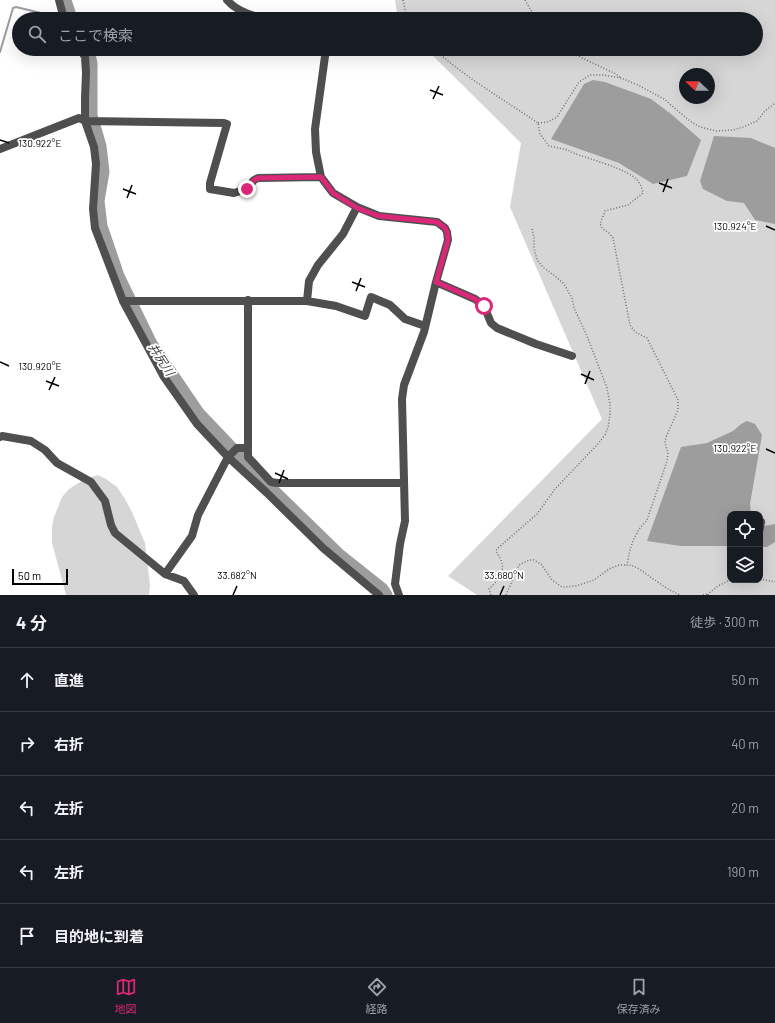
<!DOCTYPE html>
<html lang="ja">
<meta charset="utf-8">
<style>
body{margin:0;font-family:Barlow,"Noto Sans JP",sans-serif;background:#20242c;color:#f1f3f6}
.controls{position:absolute;right:12px;bottom:12px;display:grid;overflow:hidden;border-radius:8px;box-shadow:0 4px 16px #0002}
.controls button{width:36px;height:36px;display:grid;place-items:center;padding:0;border:0;border-bottom:1px solid #363941;background:#171b24;color:#f1f3f6;font:20px sans-serif}
.compass{position:absolute;left:679px;top:68px;width:36px;height:36px;border-radius:50%;background:#171b24;box-shadow:0 4px 16px #0002;rotate:292deg}
.scale{position:absolute;left:12px;bottom:10px;width:56px;box-sizing:border-box;padding-left:4px;border:2px solid #000;border-top:0;font-size:11px;line-height:14px;white-space:nowrap;color:#000;-webkit-text-stroke:3px #fff;paint-order:stroke}
.stop{position:absolute;width:12px;height:12px;margin:-9px;border:3px solid #db2777;border-radius:50%;background:#fff}
.stop.end{background:#db2777;border-color:#fff;box-shadow:0 1px 4px #0008}
.list{margin:0;padding:0;list-style:none}
h2{display:flex;justify-content:space-between;align-items:center;height:52px;margin:0;padding:0 16px;font-size:17px}
h2 small{font-size:13px;font-weight:400;color:#9ea1a6}
.list li{display:grid;grid-template-columns:26px 1fr auto;gap:12px;align-items:center;box-sizing:border-box;height:64px;padding:0 16px;border-top:1px solid #363941}
.list b{display:block;font-size:15px;white-space:nowrap}
.list em{font-size:13px;font-style:normal;color:#9ea1a6}
.icon{flex:none;width:22px;height:22px;fill:none;stroke:currentColor;stroke-width:2;stroke-linecap:round;stroke-linejoin:round}
.map{position:relative;flex:none;width:775px;height:595px;overflow:hidden}
.search{position:absolute;background:#171b24;box-shadow:0 4px 16px #0002;left:12px;right:12px;top:12px;height:44px;display:flex;align-items:center;gap:10px;box-sizing:border-box;padding:0 14px;border-radius:22px;color:#9ea1a6;font-size:15px}
.sheet{height:372px;background:#171b24}
nav{display:flex;justify-content:space-around;align-items:center;box-sizing:border-box;height:56px;border-top:1px solid #363941;background:#171b24;font-size:11px;color:#9ea1a6}
nav a{display:grid;justify-items:center;gap:2px}
nav .on{color:#db2777}
.map>svg:first-child{display:block}
.green{fill:#d6d6d6;fill-rule:evenodd}
.water{fill:#9d9d9d}
.lines{fill:none;stroke-linecap:round;stroke-linejoin:round}
.stream{stroke:#9d9d9d;stroke-width:2}
.river{stroke:#9d9d9d;stroke-width:13}
.path{stroke:#717171;stroke-width:1.5;stroke-dasharray:1 2;stroke-linecap:butt}
.street{stroke:#4f4f4f;stroke-width:8}
.route{stroke:#db2777;stroke-width:5}
.ticks{fill:none;stroke:#000;stroke-width:1.5}
.labels{text-anchor:middle;dominant-baseline:central;stroke-width:3.5;stroke-linejoin:round;paint-order:stroke}
.water-label{font-size:12px;font-style:italic;fill:#3e3e3e;stroke:#fff}
.ticks-label{font-size:10px;text-anchor:middle;fill:#000;stroke:#fff;stroke-width:3.5;stroke-linejoin:round;paint-order:stroke}
</style>
<div class="map">
<svg width="775" height="595" viewBox="0 0 775 595">
<rect width="100%" height="100%" fill="#fff"/>
<path class="green" d="M 395,0 L 775,0 L 775,595 L 477,595 L 448,576 L 602,419 L 510,207 L 521,143 L 426,49 L 756,49 L 756,19 L 398,19 ZM 685,74 L 709,74 L 709,98 L 685,98 ZM 730,514 L 760,514 L 760,580 L 730,580 Z
M 98,475 L 106,479 L 117,487 L 125,499 L 132,512 L 145,543 L 150,585 L 149,595 L 66,595 L 52,543 L 52,527 L 54,517 L 62,497 L 69,489 L 85,479 Z"/>
<path class="water" d="M 593,80 L 605,82 L 651,99 L 671,114 L 701,140 L 687,176 L 653,184 L 619,163 L 551,139 L 584,84 Z
M 714,136 L 751,138 L 775,148 L 775,224 L 755,220 L 744,203 L 727,201 L 703,189 L 700,181 Z
M 747,421 L 755,424 L 762,435 L 750,504 L 751,514 L 730,514 L 730,546 L 681,546 L 647,541 L 681,447 L 707,443 L 733,431 L 741,424 Z
M 775,524 L 775,542 L 767,547 L 760,547 L 760,527 Z"/>
<g class="lines">
<path class="stream" d="M 0,52 L 13,8 L 16,7 L 41,13 L 59,19"/>
<path class="river" d="M 65,0 L 71,19
M 86,49 L 89,54 L 91,64 L 91,115 L 100,146 L 103,172 L 98,201 L 101,226 L 118,276 L 151,344 L 198,413 L 256,474 L 338,554 L 382,589 L 386,595"/>
<path class="path" d="M 403,0 L 407,19
M 525,0 L 536,19
M 434,49 C 466,78 503,99 538,123 L 540,134 L 549,146 L 568,150 L 573,153 C 590,159 620,167 634,177 C 639,181 642,187 643,193 L 628,205 L 605,211 L 600,224 L 603,229 L 609,233 L 613,238 L 630,325 L 635,332 L 647,338 L 678,400 L 678,410 L 666,437 L 665,443 L 668,453 L 667,461 L 647,520 C 644,524 639,528 637,533 C 631,543 629,554 627,565 C 638,565 646,575 655,580 C 663,586 671,591 680,595
M 566,49 L 576,55 L 616,74 L 621,78
M 538,123 L 548,122 L 557,117 L 579,82 L 590,75 L 604,75 L 621,78 L 638,85 L 664,99 L 690,121 L 700,127 L 716,131 L 733,130 L 743,127 L 757,121 L 765,111 L 775,103
M 760,579 L 775,582
M 491,595 L 489,589 C 495,583 505,573 502,563 C 501,559 498,555 496,551 L 497,549 L 537,514 L 555,489 L 597,445 L 605,435 L 608,428 L 610,414 L 610,404 L 607,388 L 587,336 L 574,308 L 572,298 L 564,284 L 555,276 L 544,268 L 537,260 L 534,248 L 534,238 L 532,229
M 506,595 L 519,565 L 529,560 L 534,560 L 541,564 L 552,580 L 562,587 L 576,586 L 594,580 L 609,569 L 619,565 L 627,565
M 703,595 L 708,594
M 708,595 L 708,594 L 718,586 L 730,580"/>
<path class="street" d="M 59,0 L 64,19
M 227,0 C 236,11 252,16 266,19
M 80,49 L 85,57 L 86,73 L 85,97 L 85,121 L 94,147 L 96,164 L 93,209 L 95,228 L 123,301 L 164,377 L 197,424 L 228,457 L 267,493 L 323,548 L 379,595
M 326,49 L 315,129 L 316,152 L 321,177 L 333,193 L 357,207 L 379,216 L 437,222 L 445,228 L 447,232 L 448,240 L 436,282 L 424,332 L 404,385 L 402,399 L 405,521 L 400,544 L 395,584 L 399,595
M 0,149 L 79,118 L 85,121 L 224,123 L 227,124 L 210,183 L 210,189 L 234,193 L 247,189 L 254,180 L 258,178 L 321,177
M 436,282 L 475,299 L 484,306 L 491,323 L 497,328 L 536,344 L 572,356
M 248,300 L 248,457 L 271,482 L 277,483 L 404,483
M 123,301 L 307,301 L 336,306 L 365,316 L 371,297 L 390,305 L 405,319 L 425,326
M 307,301 L 309,281 L 318,265 L 343,234 L 357,207
M 0,437 L 2,436 L 31,441 L 45,450 L 57,463 L 91,482 L 105,501 L 111,525 L 115,533 L 165,574 L 184,581 L 194,595
M 760,528 L 761,522
M 165,574 L 192,536 L 198,515 L 228,457 L 237,448 L 247,448"/>
</g>
<g class="lines">
<path class="route" d="M 247,189 L 254,180 L 258,178 L 321,177 L 333,193 L 357,208 L 379,216 L 437,222 L 445,228 L 447,232 L 448,240 L 436,282 L 475,299 L 484,306"/>
</g>
<path class="ticks" d="M 430,90 L 443,95M 433,99 L 439,86M 0,140 L 9,143M 659,183 L 672,188M 123,189 L 136,194M 663,192 L 668,179M 127,198 L 132,185M 766,226 L 775,230M 352,282 L 365,287M 356,291 L 361,278M 0,362 L 9,366M 581,374 L 594,380M 46,381 L 59,386M 585,384 L 590,371M 49,390 L 55,377M 766,449 L 775,453M 275,473 L 288,479M 279,483 L 284,470M 233,595 L 237,586M 500,595 L 504,586"/>
<g class="labels">
<g class="water-label">
<text transform="translate(162 359) rotate(57)">井尻川</text>
</g>
</g>
<g class="ticks-label">
<text x="40" y="147">130.922°E</text>
<text x="735" y="230">130.924°E</text>
<text x="40" y="370">130.920°E</text>
<text x="735" y="452">130.922°E</text>
<text x="237" y="579">33.682°N</text>
<text x="504" y="579">33.680°N</text>
</g>
</svg>
<div class="controls">
<button><svg class="icon" aria-label="locate" viewBox="0 0 24 24"><circle cx="12" cy="12" r="6"/><path d="M12 2v4M12 18v4M2 12h4M18 12h4"/></svg></button>
<button><svg class="icon" aria-label="layers" viewBox="0 0 24 24"><path d="M12 4l9 5-9 5-9-5zM3 14l9 5 9-5"/></svg></button>
</div>
<svg class="compass" viewBox="-18 -18 36 36"><path d="M0-13l5 13h-10z" fill="#e53935"/><path d="M0 13l5-13h-10z" fill="#9ea1a6"/></svg>
<div class="scale">50 m</div>
<div class="stop" style="left:484px;top:306px"></div>
<div class="stop end" style="left:247px;top:189px"></div>
<div class="search"><svg class="icon" aria-label="search" viewBox="0 0 24 24"><circle cx="10" cy="10" r="6"/><path d="M15 15l6 6"/></svg>ここで検索</div>
</div>
<section class="sheet">
<h2>4 分<small>徒歩 · 300 m</small></h2>
<ul class="list">
<li><svg class="icon" aria-label="ahead" viewBox="0 0 24 24"><path d="M12 20V5M6 11l6-6 6 6"/></svg><div><b>直進</b></div><em>50 m</em></li>
<li><svg class="icon" aria-label="right" viewBox="0 0 24 24"><path d="M7 20v-9h11M14 6l5 5-5 5"/></svg><div><b>右折</b></div><em>40 m</em></li>
<li><svg class="icon" aria-label="left" viewBox="0 0 24 24"><path d="M17 20v-9H6M10 6l-5 5 5 5"/></svg><div><b>左折</b></div><em>20 m</em></li>
<li><svg class="icon" aria-label="left" viewBox="0 0 24 24"><path d="M17 20v-9H6M10 6l-5 5 5 5"/></svg><div><b>左折</b></div><em>190 m</em></li>
<li><svg class="icon" aria-label="arrive" viewBox="0 0 24 24"><path d="M6 21V4h12l-3 4 3 4H6"/></svg><div><b>目的地に到着</b></div></li>
</ul>
</section>
<nav>
<a class="on"><svg class="icon" aria-label="map" viewBox="0 0 24 24"><path d="M3 6l6-2 6 2 6-2v14l-6 2-6-2-6 2zM9 4v14M15 6v14"/></svg>地図</a>
<a><svg class="icon" aria-label="directions" viewBox="0 0 24 24"><path d="M12 3l9 9-9 9-9-9zM9 14v-3h6M13 9l2 2-2 2"/></svg>経路</a>
<a><svg class="icon" aria-label="saved" viewBox="0 0 24 24"><path d="M7 4h10v16l-5-4-5 4z"/></svg>保存済み</a>
</nav>
